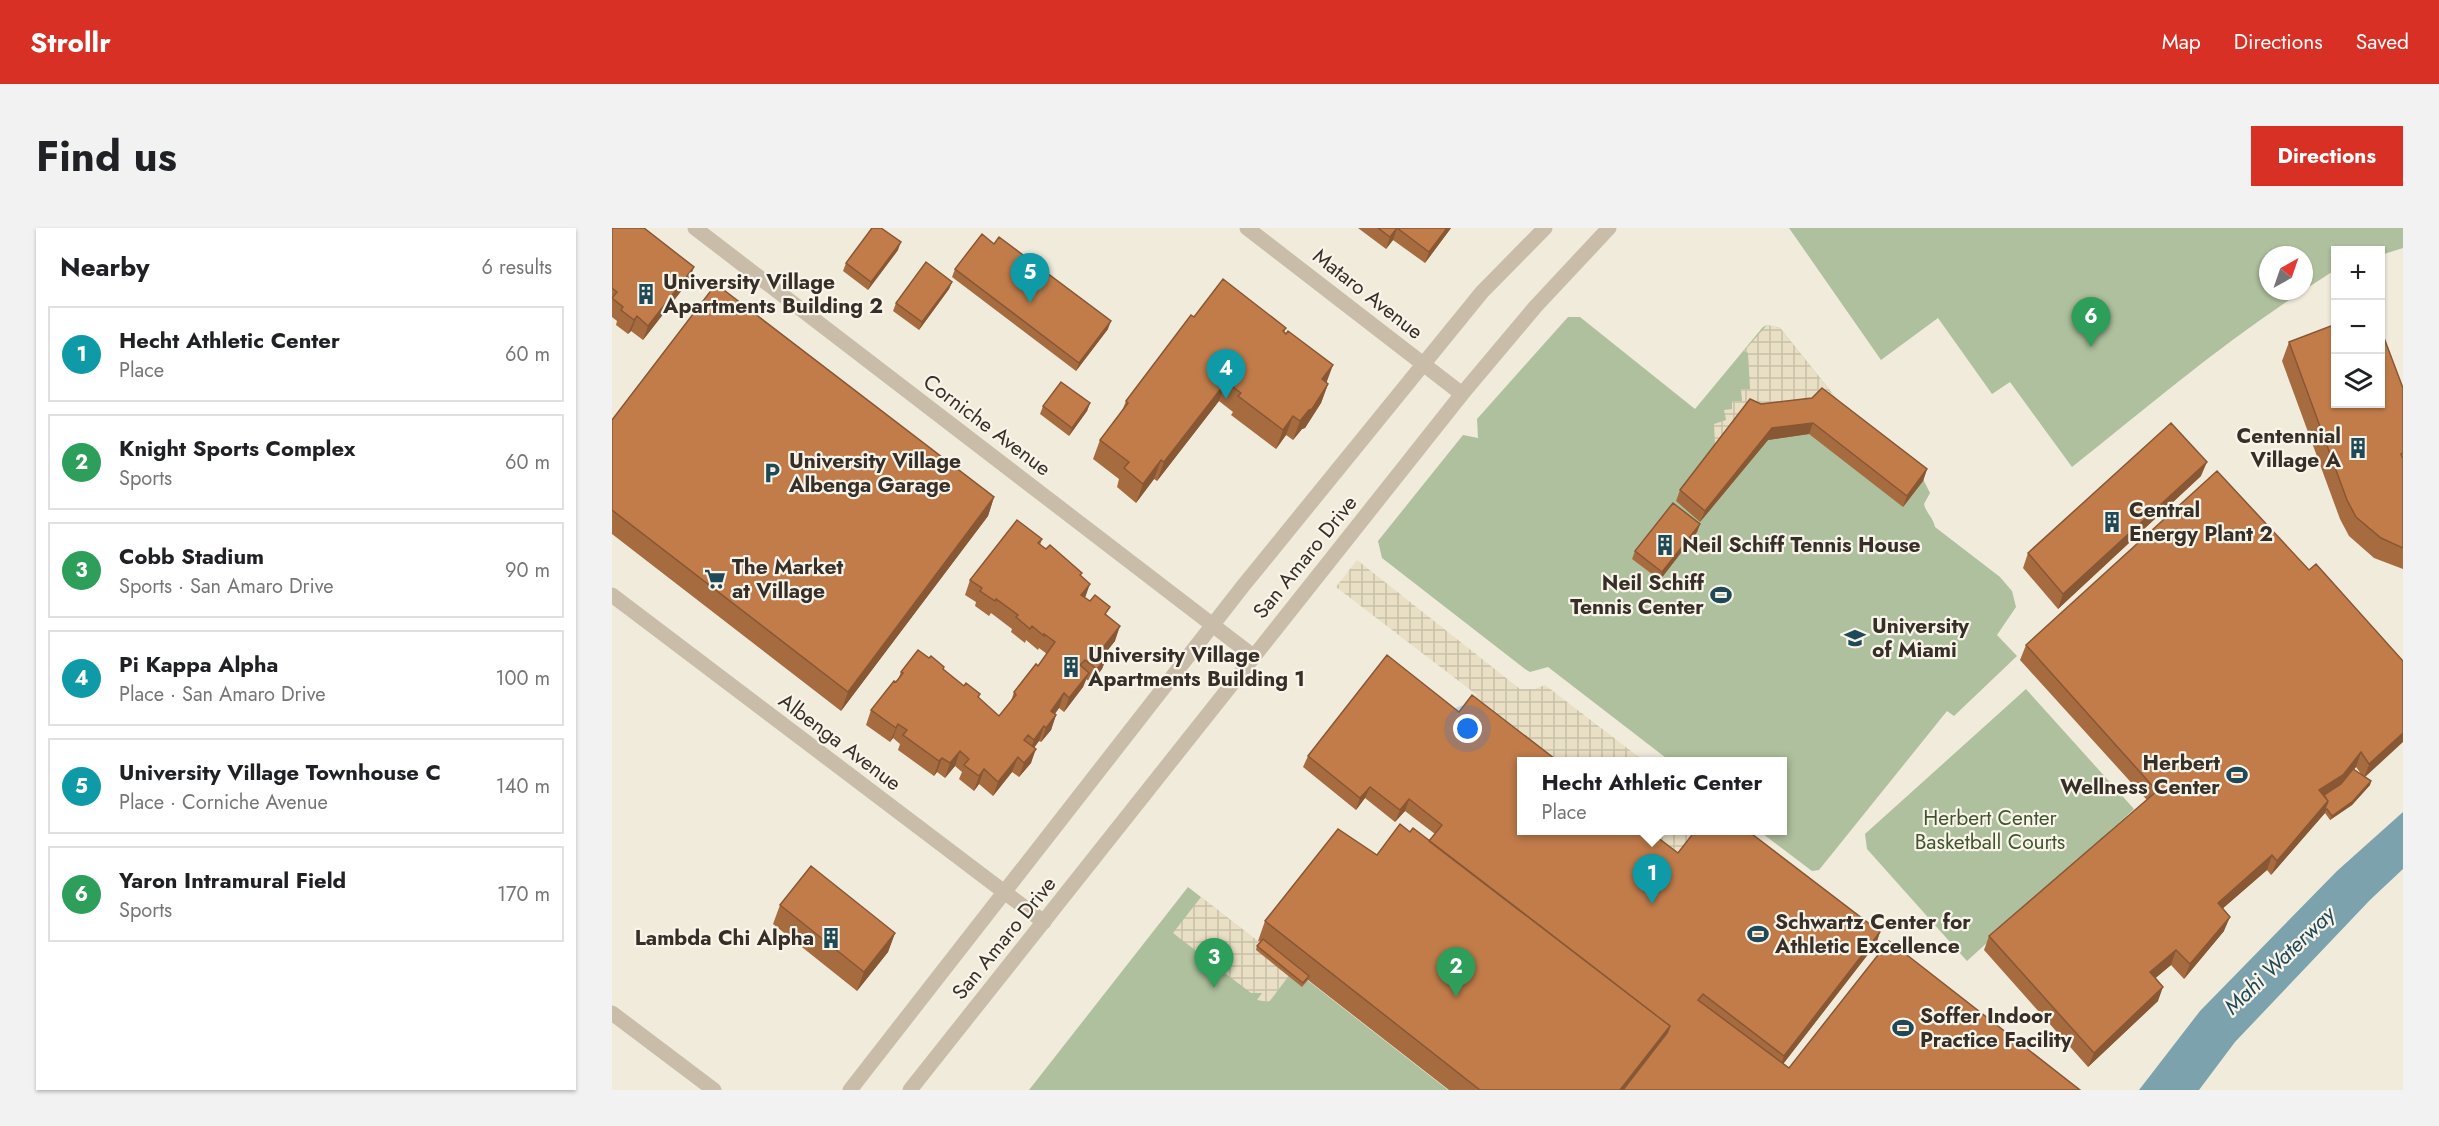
<!DOCTYPE html>
<meta charset="utf-8">
<style>
body{margin:0;font-family:Jost,sans-serif;background:#f2f2f2;color:#202124}
.controls{position:absolute;right:18px;top:18px;display:grid;overflow:hidden;border-radius:0px;box-shadow:0 2px 4px #0004}
.controls button{width:54px;height:54px;display:grid;place-items:center;padding:0;border:0;border-bottom:2px solid #e0e0e0;background:#fff;color:#202124;font:30px sans-serif}
.compass{position:absolute;left:1647px;top:18px;width:54px;height:54px;border-radius:50%;background:#fff;box-shadow:0 2px 4px #0004;rotate:40deg}
.you{position:absolute;left:856px;top:501px;width:21px;height:21px;margin:-15px;border:4px solid #fff;border-radius:50%;background:#1a73e8;box-shadow:0 0 0 9px #1a73e833}
.badge{display:grid;place-items:center;width:39px;height:39px;border-radius:50%;background:#d93025;color:#fff;font-size:20px;font-weight:700}
.pin{position:absolute;translate:-50% -50px;filter:drop-shadow(0 2px 3px #0008)}
.pin::after{content:'';position:absolute;top:32px;width:21px;height:18px;background:inherit;clip-path:polygon(0 0,100% 0,50% 100%)}
.popup{position:absolute;left:905px;top:529px;width:270px;height:78px;box-sizing:border-box;display:grid;place-content:center;border-radius:0px;background:#fff;filter:drop-shadow(0 2px 4px #0005);font-size:20px;white-space:nowrap;color:#757577}
.popup b{font-size:22px;color:#202124}
.popup::after{content:'';position:absolute;left:50%;top:100%;margin-left:-12px;border:12px solid transparent;border-top-color:#fff}
.list{margin:0;padding:0;list-style:none}
h2{display:flex;justify-content:space-between;align-items:center;height:78px;margin:0;padding:0 24px;font-size:26px}
h2 small{font-size:20px;font-weight:400;color:#757577}
.list li{display:grid;grid-template-columns:39px 1fr auto;gap:18px;align-items:center;box-sizing:border-box;height:96px;margin:0 12px 12px;padding:0 12px;border:2px solid #e0e0e0;border-radius:0px}
.list b{display:block;font-size:22px;white-space:nowrap}
.list p{margin:0;font-size:20px;white-space:nowrap;color:#757577}
.list em{font-size:20px;font-style:normal;color:#757577}
.icon{flex:none;width:33px;height:33px;fill:none;stroke:currentColor;stroke-width:2;stroke-linecap:round;stroke-linejoin:round}
.map{position:relative;flex:none;width:1791px;height:862px;overflow:hidden;border-radius:0px}
header{display:flex;align-items:center;gap:36px;box-sizing:border-box;height:84px;padding:0 30px;background:#d93025;color:#fff}
header strong{font-size:28px}
nav{display:flex;gap:33px;margin-inline-start:auto;font-size:21px}
.intro{display:flex;align-items:center;justify-content:space-between;box-sizing:border-box;height:144px;padding:0 36px}
h1{margin:0;font-size:42px}
.button{padding:15px 27px;border-radius:0px;background:#d93025;color:#fff;font-size:21px;font-weight:700}
main{display:flex;gap:36px;padding:0 36px}
aside{flex:1;background:#fff;border-radius:0px;box-shadow:0 2px 4px #0004}
.map>svg:first-child{display:block}
.green{fill:#aec09d}
.plaza{fill:url(#plaza-grid)}
.water{fill:#7ca3ad}
.lines{fill:none;stroke-linecap:round;stroke-linejoin:round}
.minor{stroke:#c9bda9;stroke-width:15}
.tertiary{stroke:#c9bda9;stroke-width:15}
.wall{fill:#a76b40;fill-rule:evenodd}
.shaded-wall{fill:#885734}
.building{fill:#c27c4a;stroke:#885734;stroke-width:1.5}
.labels{text-anchor:middle;dominant-baseline:central;stroke-width:4.5;stroke-linejoin:round;paint-order:stroke}
.poi-label{font-size:21px;font-weight:bold;fill:#362f28;stroke:#f9f4e9;text-anchor:start}
.street-label{font-size:21px;fill:#362f28;stroke:#f9f4e9}
.park-label{font-size:21px;fill:#3f542d;stroke:#f9f4e9}
.water-label{font-size:22px;font-style:italic;fill:#1f4956;stroke:#f9f4e9}
</style>
<header>
<strong>Strollr</strong>
<nav><a>Map</a><a>Directions</a><a>Saved</a></nav>
</header>
<div class="intro"><h1>Find us</h1><a class="button">Directions</a></div>
<main>
<aside>
<h2>Nearby<small>6 results</small></h2>
<ul class="list">
<li><span class="badge" style="background:#0f9aa8">1</span><div><b>Hecht Athletic Center</b><p>Place</p></div><em>60 m</em></li>
<li><span class="badge" style="background:#2e9e5b">2</span><div><b>Knight Sports Complex</b><p>Sports</p></div><em>60 m</em></li>
<li><span class="badge" style="background:#2e9e5b">3</span><div><b>Cobb Stadium</b><p>Sports · San Amaro Drive</p></div><em>90 m</em></li>
<li><span class="badge" style="background:#0f9aa8">4</span><div><b>Pi Kappa Alpha</b><p>Place · San Amaro Drive</p></div><em>100 m</em></li>
<li><span class="badge" style="background:#0f9aa8">5</span><div><b>University Village Townhouse C</b><p>Place · Corniche Avenue</p></div><em>140 m</em></li>
<li><span class="badge" style="background:#2e9e5b">6</span><div><b>Yaron Intramural Field</b><p>Sports</p></div><em>170 m</em></li>
</ul>
</aside>
<div class="map">
<svg width="1791" height="862" viewBox="0 0 1791 862">
<defs>
<pattern id="plaza-grid" width="8" height="8" patternUnits="userSpaceOnUse" patternTransform="scale(1.5)"><rect width="8" height="8" fill="#e9dfc4"/><path d="M0 4h8M4 0v8" fill="none" stroke="#c8c0a8"/></pattern>
</defs>
<rect width="100%" height="100%" fill="#f1ebdc"/>
<path class="green" d="M 1177,0 L 1791,0 L 1791,20 L 1769,27 L 1768,22 L 1724,22 L 1723,42 L 1692,62 L 1692,27 L 1656,27 L 1656,63 L 1691,63 C 1609,116 1536,179 1460,239 L 1398,154 L 1380,166 L 1326,90 L 1269,132 Z
M 956,89 L 968,89 L 1083,181 L 1151,99 L 1155,97 L 1168,100 L 1224,170 L 1257,204 L 1310,249 L 1318,265 L 1312,276 C 1314,285 1321,289 1323,299 L 1388,349 L 1400,363 L 1404,379 L 1385,407 L 1405,428 L 1342,488 L 1335,483 L 1207,642 L 1200,643 L 1147,603 L 1170,602 L 1170,534 L 1058,533 L 936,439 L 918,444 L 913,441 L 770,330 L 766,313 L 851,207 L 866,210 L 865,191 Z
M 1414,461 L 1522,581 L 1355,733 L 1255,621 L 1253,606 Z
M 576,659 L 836,862 L 417,862 Z"/>
<path class="plaza" d="M 1155,97 L 1168,100 L 1224,170 L 1225,178 L 1134,182 L 1103,216 L 1102,196 L 1114,192 L 1112,182 L 1120,181 L 1120,173 L 1130,173 L 1129,161 L 1138,161 L 1136,125 L 1132,123 Z
M 745,332 L 908,461 L 923,461 L 933,457 L 1032,533 L 928,533 L 856,478 L 865,467 L 724,359 Z
M 1018,603 L 1088,603 L 1062,636 Z
M 589,669 L 682,741 L 657,774 L 645,772 L 650,765 L 639,765 L 561,705 Z"/>
<path class="water" d="M 1791,584 L 1791,641 L 1758,672 L 1623,814 L 1587,862 L 1527,862 L 1588,783 L 1725,643 Z"/>
<g class="lines">
<path class="minor" d="M 83,0 L 641,428
M 635,0 L 850,166
M 0,367 L 432,694
M 0,785 L 102,862"/>
<path class="tertiary" d="M 238,862 L 631,358 L 870,64 L 933,0
M 298,862 L 850,166 L 924,78 L 997,0"/>
</g>
<path class="wall" d="M 0,0 L 77,53 L 31,112 L 19,103 L 16,106 L 4,97 L 5,93 L 0,89 Z
M 746,0 L 839,0 L 813,35 L 781,12 L 774,21 Z
M 286,22 L 256,62 L 231,43 L 234,35 Z
M 343,41 L 496,101 L 464,143 L 340,49 Z
M 340,54 L 337,61 L 307,102 L 281,83 L 284,75 Z
M 582,89 L 674,100 L 672,105 L 716,156 L 709,175 L 693,200 L 690,201 L 681,212 L 674,207 L 664,221 L 619,187 L 621,184 L 607,173 L 545,253 L 542,251 L 524,275 L 505,259 L 507,251 L 481,231 L 488,212 L 510,183 L 514,173 Z
M 1677,114 L 1791,160 L 1791,341 L 1762,330 L 1737,308 L 1728,291 L 1670,133 Z
M 1200,170 L 1315,241 L 1311,253 L 1291,279 L 1197,206 L 1156,212 L 1088,294 L 1064,273 L 1068,262 L 1149,176 Z
M 478,175 L 475,183 L 457,208 L 428,186 L 431,178 Z
M 0,192 L 382,269 L 376,288 L 229,483 L 0,306 Z
M 1589,248 L 1446,381 L 1411,340 L 1416,325 Z
M 1088,296 L 1085,304 L 1048,352 L 1020,331 L 1023,323 Z
M 430,311 L 428,317 L 468,348 L 473,370 L 495,387 L 503,413 L 493,425 L 490,441 L 479,455 L 474,451 L 471,459 L 452,484 L 447,480 L 443,486 L 444,487 L 439,502 L 429,514 L 427,513 L 422,519 L 419,535 L 407,549 L 400,544 L 381,568 L 367,556 L 362,563 L 347,551 L 350,544 L 343,538 L 333,550 L 325,544 L 322,548 L 286,522 L 288,516 L 281,510 L 278,514 L 254,497 L 259,482 L 286,452 L 289,444 L 332,439 L 331,442 L 367,470 L 387,488 L 399,473 L 402,464 L 426,438 L 435,426 L 427,420 L 426,422 L 414,412 L 413,415 L 399,404 L 400,401 L 379,385 L 377,388 L 363,378 L 364,374 L 353,367 L 358,352 Z
M 1697,342 L 1791,433 L 1753,549 L 1759,553 L 1758,557 L 1740,577 L 1718,592 L 1713,585 L 1659,647 L 1655,642 L 1611,680 L 1612,703 L 1572,751 L 1559,737 L 1543,750 L 1546,773 L 1476,839 L 1372,722 L 1377,708 L 1535,572 L 1408,432 L 1414,417 ZM 1744,539 L 1749,546 L 1742,541 Z
M 847,484 L 1066,625 L 1268,704 L 1264,716 L 1171,836 L 1177,840 L 1468,862 L 837,862 L 696,752 L 690,759 L 644,722 L 645,718 L 649,714 L 646,713 L 653,693 L 765,627 L 798,604 L 817,613 L 823,606 L 793,583 L 783,594 L 753,570 L 744,582 L 691,539 L 696,528 Z
M 168,677 L 283,705 L 276,724 L 245,763 L 161,696 Z"/>
<path class="shaded-wall" d="M 785,0 L 781,12 L 774,21 L 778,9 Z
M 835,0 L 839,0 L 813,35 L 817,24 Z
M 289,14 L 286,22 L 256,62 L 259,54 Z
M 82,39 L 77,53 L 31,112 L 36,98 Z
M 340,54 L 337,61 L 307,102 L 310,94 Z
M 25,88 L 19,103 L 16,106 L 22,92 Z
M 499,93 L 496,101 L 464,143 L 467,135 Z
M 721,137 L 714,156 L 710,151 Z
M 614,154 L 607,173 L 545,253 L 552,234 Z
M 716,156 L 709,175 L 693,200 L 690,201 L 681,212 L 688,193 Z
M 478,175 L 475,183 L 457,208 L 460,200 Z
M 681,188 L 674,207 L 664,221 L 671,202 Z
M 1201,195 L 1197,206 L 1156,212 L 1088,294 L 1093,283 L 1160,200 Z
M 549,232 L 542,251 L 524,275 L 531,256 Z
M 1595,234 L 1589,248 L 1446,381 L 1451,366 Z
M 1315,241 L 1311,253 L 1291,279 L 1295,268 Z
M 382,269 L 376,288 L 229,483 L 236,464 Z
M 1088,296 L 1085,304 L 1048,352 L 1050,344 Z
M 478,356 L 473,370 L 469,367 Z
M 508,398 L 503,413 L 484,437 L 489,422 Z
M 496,427 L 490,441 L 479,455 L 485,441 Z
M 477,445 L 471,459 L 452,484 L 457,470 Z
M 452,465 L 447,480 L 434,497 L 439,483 Z
M 444,487 L 439,502 L 429,514 L 434,500 Z
M 286,496 L 281,510 L 278,514 L 284,500 Z
M 432,498 L 427,513 L 417,527 L 422,512 Z
M 1791,505 L 1791,514 L 1752,550 L 1757,536 Z
M 424,521 L 419,535 L 407,549 L 412,535 Z
M 348,523 L 343,538 L 333,550 L 338,535 Z
M 1749,524 L 1744,539 L 1726,562 L 1705,575 L 1707,562 Z
M 406,529 L 400,544 L 381,568 L 386,554 Z
M 330,530 L 325,544 L 322,548 L 327,533 Z
M 372,541 L 367,556 L 362,563 L 367,548 Z
M 1759,553 L 1758,557 L 1740,577 L 1718,592 L 1720,588 Z
M 758,559 L 753,570 L 744,582 L 748,570 Z
M 797,571 L 793,583 L 783,594 L 788,582 Z
M 1716,573 L 1713,585 L 1659,647 L 1665,633 Z
M 1660,627 L 1655,642 L 1601,689 L 1606,675 Z
M 1618,689 L 1612,703 L 1572,751 L 1578,736 Z
M 1268,704 L 1264,716 L 1168,840 L 1172,828 Z
M 283,705 L 276,724 L 245,763 L 252,744 Z
M 1564,722 L 1559,737 L 1533,759 L 1538,744 Z
M 1551,759 L 1546,773 L 1476,839 L 1482,825 Z
M 1058,798 L 1051,817 L 1016,862 L 1008,862 Z"/>
<path class="building" d="M 0,0 L 32,0 L 82,39 L 36,98 L 25,88 L 22,92 L 9,82 L 11,79 L 0,70 L 5,64 L 0,60 Z
M 260,0 L 269,0 L 289,14 L 259,54 L 234,35 Z
M 766,0 L 835,0 L 817,24 L 785,0 L 778,9 Z
M 370,6 L 382,16 L 387,9 L 499,93 L 467,135 L 343,41 Z
M 314,34 L 340,54 L 310,94 L 284,75 Z
M 611,51 L 674,100 L 671,103 L 674,106 L 676,103 L 721,137 L 710,151 L 716,156 L 700,181 L 697,182 L 688,193 L 681,188 L 671,202 L 626,168 L 629,165 L 614,154 L 552,234 L 549,232 L 531,256 L 512,240 L 517,234 L 488,212 L 516,175 L 514,173 L 579,87 L 582,89 Z
M 104,56 L 382,269 L 236,464 L 0,282 L 0,192 Z
M 1724,96 L 1724,176 L 1768,176 L 1768,111 L 1772,110 L 1791,160 L 1791,225 L 1789,226 L 1791,231 L 1791,320 L 1769,310 L 1744,289 L 1735,272 L 1677,114 Z
M 449,154 L 478,175 L 460,200 L 431,178 Z
M 1210,160 L 1315,241 L 1295,268 L 1201,195 L 1160,200 L 1093,283 L 1068,262 L 1138,171 L 1149,176 L 1200,170 Z
M 1559,195 L 1595,234 L 1451,366 L 1416,325 Z
M 1605,243 L 1697,342 L 1704,336 L 1791,433 L 1791,505 L 1757,536 L 1749,524 L 1731,547 L 1707,562 L 1716,573 L 1665,633 L 1660,627 L 1606,675 L 1618,689 L 1578,736 L 1564,722 L 1538,744 L 1551,759 L 1482,825 L 1377,708 L 1545,563 L 1414,417 Z
M 1061,275 L 1088,296 L 1050,344 L 1023,323 Z
M 405,292 L 430,311 L 426,315 L 434,321 L 438,317 L 470,345 L 468,347 L 478,356 L 469,367 L 478,373 L 483,367 L 498,379 L 493,386 L 508,398 L 489,422 L 496,427 L 485,441 L 473,432 L 468,437 L 477,445 L 457,470 L 452,465 L 439,483 L 444,487 L 434,500 L 432,498 L 422,512 L 416,507 L 412,512 L 424,521 L 412,535 L 406,529 L 386,554 L 372,541 L 367,548 L 352,537 L 357,531 L 348,523 L 338,535 L 330,530 L 327,533 L 291,507 L 295,502 L 286,496 L 284,500 L 259,482 L 282,453 L 284,454 L 291,445 L 289,444 L 306,422 L 317,430 L 319,428 L 332,439 L 331,441 L 352,458 L 354,455 L 368,466 L 366,469 L 387,488 L 404,467 L 402,464 L 424,436 L 426,438 L 443,414 L 432,406 L 432,408 L 420,398 L 418,401 L 404,389 L 406,387 L 384,371 L 383,373 L 368,363 L 370,360 L 358,352 Z
M 775,427 L 847,484 L 860,467 L 947,534 L 909,534 L 909,603 L 1037,603 L 1066,625 L 1083,603 L 1136,603 L 1268,704 L 1172,828 L 1091,766 L 1086,772 L 1177,840 L 1277,713 L 1468,862 L 1011,862 L 1055,805 L 1058,798 L 817,613 L 830,597 L 797,571 L 788,582 L 758,559 L 748,570 L 696,528 Z
M 1741,541 L 1759,553 L 1741,573 L 1720,588 L 1715,581 L 1712,583 L 1716,573 L 1712,567 L 1729,556 Z
M 788,596 L 798,604 L 801,600 L 1058,798 L 1008,862 L 868,862 L 653,693 L 726,601 L 765,627 Z
M 199,638 L 283,705 L 252,744 L 168,677 Z
M 651,711 L 697,748 L 691,755 L 645,718 Z"/>
<defs>
<symbol id="building-bare" viewBox="-9 -9 18 18"><path d="M-4-6H4V6H1V3H-1V6H-4ZM-2.5-4.3h1.7v1.8h-1.7ZM.8-4.3h1.7v1.8H.8ZM-2.5-1h1.7V.8h-1.7ZM.8-1h1.7V.8H.8Z" fill="#1f4956" stroke="#f9f4e9" stroke-width="2.5" paint-order="stroke"/></symbol>
<symbol id="parking-bare" viewBox="-9 -9 18 18"><path d="M-3.5-5.5H1a3.5 3.5 0 0 1 0 7H-1V5.5H-3.5ZM-1-3.4V-.6H.8a1.4 1.4 0 0 0 0-2.8Z" fill="#1f4956" stroke="#f9f4e9" stroke-width="2.5" paint-order="stroke"/></symbol>
<symbol id="supermarket-bare" viewBox="-9 -9 18 18"><path d="M-6-5.5h2.5l.6 2H6L4.5 2H-2.5L-4.4-4H-6ZM-1.5 3.2a1.3 1.3 0 1 0 .1 0ZM3 3.2a1.3 1.3 0 1 0 .1 0Z" fill="#1f4956" stroke="#f9f4e9" stroke-width="2.5" paint-order="stroke"/></symbol>
<symbol id="stadium-bare" viewBox="-9 -9 18 18"><path d="M0-5a6.5 5 0 1 0 0 10a6.5 5 0 1 0 0-10ZM-3.5-1.8h7v3.6h-7Z" fill="#1f4956" stroke="#f9f4e9" stroke-width="2.5" paint-order="stroke"/></symbol>
<symbol id="university-bare" viewBox="-9 -9 18 18"><path d="M0-5L7-2L0 1L-7-2ZM-4 1L0 2.5L4 1V4Q0 6-4 4Z" fill="#1f4956" stroke="#f9f4e9" stroke-width="2.5" paint-order="stroke"/></symbol>
</defs>
<g fill-rule="evenodd">
<use href="#building-bare" x="19" y="51" width="30" height="30"/>
<use href="#building-bare" x="1731" y="205" width="30" height="30"/>
<use href="#parking-bare" x="145" y="230" width="30" height="30"/>
<use href="#building-bare" x="1485" y="279" width="30" height="30"/>
<use href="#building-bare" x="1038" y="302" width="30" height="30"/>
<use href="#supermarket-bare" x="88" y="336" width="30" height="30"/>
<use href="#stadium-bare" x="1094" y="352" width="30" height="30"/>
<use href="#university-bare" x="1228" y="395" width="30" height="30"/>
<use href="#building-bare" x="444" y="424" width="30" height="30"/>
<use href="#stadium-bare" x="1610" y="532" width="30" height="30"/>
<use href="#stadium-bare" x="1131" y="691" width="30" height="30"/>
<use href="#building-bare" x="204" y="695" width="30" height="30"/>
<use href="#stadium-bare" x="1276" y="785" width="30" height="30"/>
</g>
<g class="labels">
<g class="poi-label">
<text x="51" y="54">University Village<tspan x="51" dy="24">Apartments Building 2</tspan></text>
<text x="1729" y="208" text-anchor="end">Centennial<tspan x="1729" dy="24">Village A</tspan></text>
<text x="177" y="233">University Village<tspan x="177" dy="24">Albenga Garage</tspan></text>
<text x="1517" y="282">Central<tspan x="1517" dy="24">Energy Plant 2</tspan></text>
<text x="1070" y="317">Neil Schiff Tennis House</text>
<text x="120" y="339">The Market<tspan x="120" dy="24">at Village</tspan></text>
<text x="1092" y="355" text-anchor="end">Neil Schiff<tspan x="1092" dy="24">Tennis Center</tspan></text>
<text x="1260" y="398">University<tspan x="1260" dy="24">of Miami</tspan></text>
<text x="476" y="427">University Village<tspan x="476" dy="24">Apartments Building 1</tspan></text>
<text x="1608" y="535" text-anchor="end">Herbert<tspan x="1608" dy="24">Wellness Center</tspan></text>
<text x="1163" y="694">Schwartz Center for<tspan x="1163" dy="24">Athletic Excellence</tspan></text>
<text x="202" y="710" text-anchor="end">Lambda Chi Alpha</text>
<text x="1308" y="788">Soffer Indoor<tspan x="1308" dy="24">Practice Facility</tspan></text>
</g>
<g class="street-label">
<text transform="translate(756 66) rotate(38)">Mataro Avenue</text>
<text transform="translate(375 197) rotate(37)">Corniche Avenue</text>
<text transform="translate(693 329) rotate(-51)">San Amaro Drive</text>
<text transform="translate(228 514) rotate(37)">Albenga Avenue</text>
<text transform="translate(392 710) rotate(-51)">San Amaro Drive</text>
</g>
<g class="park-label">
<text x="1378" y="590">Herbert Center<tspan x="1378" dy="24">Basketball Courts</tspan></text>
</g>
<g class="water-label">
<text transform="translate(1667 732) rotate(-44)">Mahi Waterway</text>
</g>
</g>
</svg>
<div class="controls">
<button>+</button>
<button>−</button>
<button><svg class="icon" aria-label="layers" viewBox="0 0 24 24"><path d="M12 4l9 5-9 5-9-5zM3 14l9 5 9-5"/></svg></button>
</div>
<svg class="compass" viewBox="-18 -18 36 36"><path d="M0-13l5 13h-10z" fill="#e53935"/><path d="M0 13l5-13h-10z" fill="#757577"/></svg>
<div class="you"></div>
<div class="pin badge" style="left:1040px;top:676px;background:#0f9aa8">1</div>
<div class="popup"><b>Hecht Athletic Center</b>Place</div>
<div class="pin badge" style="left:844px;top:769px;background:#2e9e5b">2</div>
<div class="pin badge" style="left:602px;top:760px;background:#2e9e5b">3</div>
<div class="pin badge" style="left:614px;top:171px;background:#0f9aa8">4</div>
<div class="pin badge" style="left:418px;top:75px;background:#0f9aa8">5</div>
<div class="pin badge" style="left:1479px;top:119px;background:#2e9e5b">6</div>
</div>
</main>
